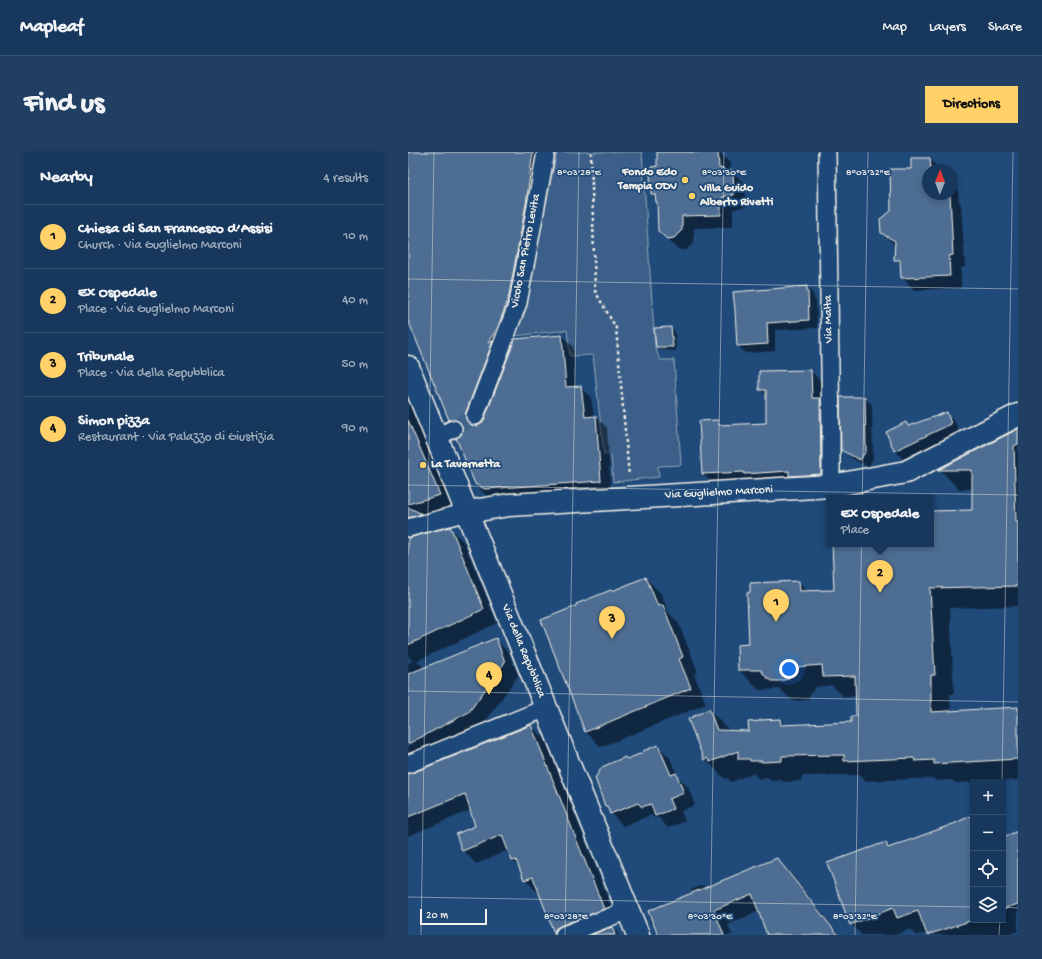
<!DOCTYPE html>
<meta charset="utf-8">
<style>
body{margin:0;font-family:"Gochi Hand",sans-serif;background:#203f62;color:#f1f3f6}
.controls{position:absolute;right:12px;bottom:12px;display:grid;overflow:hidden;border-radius:0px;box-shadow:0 2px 6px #0003}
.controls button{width:36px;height:36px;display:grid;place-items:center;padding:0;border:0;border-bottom:1px solid #365272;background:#17385c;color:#f1f3f6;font:20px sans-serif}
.compass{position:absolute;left:514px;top:12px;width:36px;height:36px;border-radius:50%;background:#17385c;box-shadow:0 2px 6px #0003;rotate:1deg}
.scale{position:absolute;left:12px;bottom:10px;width:67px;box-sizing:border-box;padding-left:4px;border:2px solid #f4f1e8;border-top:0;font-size:11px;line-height:14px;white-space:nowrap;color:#f4f1e8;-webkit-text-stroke:3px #1f4a7a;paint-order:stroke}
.you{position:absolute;left:381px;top:517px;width:14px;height:14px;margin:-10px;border:3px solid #fff;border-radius:50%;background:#1a73e8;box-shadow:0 0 0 6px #1a73e833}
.badge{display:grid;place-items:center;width:26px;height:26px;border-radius:50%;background:#ffd166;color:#111;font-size:13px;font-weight:700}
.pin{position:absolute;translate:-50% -33px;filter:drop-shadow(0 1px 2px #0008)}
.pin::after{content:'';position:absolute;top:21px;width:14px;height:12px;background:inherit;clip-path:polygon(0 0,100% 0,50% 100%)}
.popup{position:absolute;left:418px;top:343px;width:108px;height:52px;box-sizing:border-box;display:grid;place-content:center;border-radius:0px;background:#17385c;filter:drop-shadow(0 1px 3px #0005);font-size:13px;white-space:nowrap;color:#9eacbb}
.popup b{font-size:15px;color:#f1f3f6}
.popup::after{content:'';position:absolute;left:50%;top:100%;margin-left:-8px;border:8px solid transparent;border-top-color:#17385c}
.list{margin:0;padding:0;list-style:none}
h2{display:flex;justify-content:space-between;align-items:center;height:52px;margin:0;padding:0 16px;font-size:17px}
h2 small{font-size:13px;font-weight:400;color:#9eacbb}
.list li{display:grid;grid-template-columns:26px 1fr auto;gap:12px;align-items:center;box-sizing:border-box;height:64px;padding:0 16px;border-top:1px solid #365272}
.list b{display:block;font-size:15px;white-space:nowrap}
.list p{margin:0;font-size:13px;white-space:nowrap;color:#9eacbb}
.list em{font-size:13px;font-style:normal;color:#9eacbb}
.icon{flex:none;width:22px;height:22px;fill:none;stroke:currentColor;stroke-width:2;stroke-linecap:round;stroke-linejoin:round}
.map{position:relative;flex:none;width:610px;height:783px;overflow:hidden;border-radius:0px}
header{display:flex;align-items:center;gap:24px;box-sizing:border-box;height:56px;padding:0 20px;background:#17385c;border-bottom:1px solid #365272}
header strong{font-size:19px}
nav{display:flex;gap:22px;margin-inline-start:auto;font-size:14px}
.intro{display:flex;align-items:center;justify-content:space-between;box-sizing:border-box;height:96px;padding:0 24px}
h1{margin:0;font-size:28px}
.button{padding:10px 18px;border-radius:0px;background:#ffd166;color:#111;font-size:14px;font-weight:700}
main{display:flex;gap:24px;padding:0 24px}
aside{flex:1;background:#17385c;border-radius:0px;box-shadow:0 2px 6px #0003}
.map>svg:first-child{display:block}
.green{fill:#3a5f88;stroke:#97a8b8}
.shadow{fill:#0007}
.building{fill:#4d6e92;stroke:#f4f1e8}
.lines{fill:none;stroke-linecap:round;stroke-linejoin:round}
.minor-tunnel{stroke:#3f638a;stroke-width:17;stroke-dasharray:17 8;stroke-linecap:butt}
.minor-casing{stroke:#f4f1e8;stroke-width:20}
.tertiary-casing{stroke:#f4f1e8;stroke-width:25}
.path{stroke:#f4f1e8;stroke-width:2.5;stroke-dasharray:3 3;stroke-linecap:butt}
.minor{stroke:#1f4a7a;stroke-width:17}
.tertiary{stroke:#1f4a7a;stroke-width:22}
.ticks{fill:none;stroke:#f4f1e8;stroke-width:1;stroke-opacity:0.45}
.poi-dot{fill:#ffd166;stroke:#1f4a7a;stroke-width:1.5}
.labels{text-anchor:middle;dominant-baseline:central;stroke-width:3.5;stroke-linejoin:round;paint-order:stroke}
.poi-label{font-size:12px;font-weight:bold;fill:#f4f1e8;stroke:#1f4a7a;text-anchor:start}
.street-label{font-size:12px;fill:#f4f1e8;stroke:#1f4a7a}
.ticks-label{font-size:10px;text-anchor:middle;fill:#f4f1e8;stroke:#1f4a7a;stroke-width:3.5;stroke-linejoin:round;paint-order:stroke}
</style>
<header>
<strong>Mapleaf</strong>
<nav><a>Map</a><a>Layers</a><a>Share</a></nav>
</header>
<div class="intro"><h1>Find us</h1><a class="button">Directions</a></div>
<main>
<aside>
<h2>Nearby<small>4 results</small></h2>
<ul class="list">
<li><span class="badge">1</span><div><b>Chiesa di San Francesco d’Assisi</b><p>Church · Via Guglielmo Marconi</p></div><em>10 m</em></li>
<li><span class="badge">2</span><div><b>Ex Ospedale</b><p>Place · Via Guglielmo Marconi</p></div><em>40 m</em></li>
<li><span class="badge">3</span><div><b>Tribunale</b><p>Place · Via della Repubblica</p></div><em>50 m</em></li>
<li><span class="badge">4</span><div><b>Simon pizza</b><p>Restaurant · Via Palazzo di Giustizia</p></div><em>90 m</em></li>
</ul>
</aside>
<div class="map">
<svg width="610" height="783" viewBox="0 0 610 783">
<rect width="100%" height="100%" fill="#1f4a7a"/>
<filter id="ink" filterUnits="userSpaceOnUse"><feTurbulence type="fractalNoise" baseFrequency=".025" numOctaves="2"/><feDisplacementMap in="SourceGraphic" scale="8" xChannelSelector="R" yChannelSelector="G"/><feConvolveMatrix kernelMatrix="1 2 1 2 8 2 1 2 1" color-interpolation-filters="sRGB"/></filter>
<g filter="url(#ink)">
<path class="green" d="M 149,0 L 234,0 L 247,195 L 252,208 L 266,208 L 273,313 L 250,314 L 251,325 L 205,330 L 203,303 L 196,302 L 185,203 L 162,204 L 159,178 L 106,184 L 132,77 Z"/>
<path class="shadow" d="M 0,0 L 139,0 L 129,63 L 68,275 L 74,273 L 154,184 L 165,194 L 167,235 L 172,235 L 183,246 L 186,265 L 188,265 L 199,276 L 203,339 L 88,347 L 78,343 L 67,332 L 54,283 L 56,278 L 52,278 L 42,267 L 0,165 Z
M 250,0 L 311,0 L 322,11 L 322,20 L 325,20 L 337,32 L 338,55 L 329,56 L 329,57 L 325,57 L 325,75 L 286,76 L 286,91 L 278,98 L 272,98 L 263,91 L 251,79 L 250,51 L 249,46 L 244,42 L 250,15 Z
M 522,7 L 532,18 L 520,18 L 520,42 L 544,42 L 544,26 L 549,32 L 551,49 L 553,52 L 557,115 L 553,116 L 553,136 L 506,138 L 494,125 L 494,113 L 487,107 L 488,94 L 474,81 L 504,18 Z
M 398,135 L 406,143 L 406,147 L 408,149 L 409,176 L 367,178 L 367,199 L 337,201 L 330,193 Z
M 263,176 L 267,180 L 268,199 L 253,198 L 249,194 Z
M 403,219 L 418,235 L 428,331 L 311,337 L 295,322 L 310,269 L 315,274 L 360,272 L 359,245 L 352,237 Z
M 457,246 L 464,253 L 465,307 L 460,315 L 442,305 L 434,297 Z
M 0,249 L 45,357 L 0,369 Z
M 538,262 L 547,270 L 551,280 L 495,307 L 487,298 L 497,271 L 501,275 Z
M 610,278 L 610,454 L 542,456 L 546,542 L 542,542 L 543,560 L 610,556 L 610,628 L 547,631 L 544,628 L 528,629 L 525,626 L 457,629 L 451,623 L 394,624 L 393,629 L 375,630 L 374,628 L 363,629 L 360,626 L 351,627 L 345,621 L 323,630 L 319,626 L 317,627 L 297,607 L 301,558 L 322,579 L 342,580 L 372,568 L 377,574 L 444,571 L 449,565 L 448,544 L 436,545 L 424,533 L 407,535 L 400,547 L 392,549 L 384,548 L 372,537 L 351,538 L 331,518 L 342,493 L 391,430 L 400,440 L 427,439 L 425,392 L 523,392 L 523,360 L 566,359 L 565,337 L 551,337 L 532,318 Z
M 42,377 L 56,390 L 89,471 L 9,509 L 16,516 L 87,488 L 101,501 L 110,524 L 74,574 L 0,612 L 0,511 L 4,509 L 0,504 L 0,387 Z
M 238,426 L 253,442 L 261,461 L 270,470 L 290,520 L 286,522 L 298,552 L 193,595 L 178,580 L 134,469 Z
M 123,574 L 137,587 L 209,770 L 150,783 L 147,780 L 132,740 L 130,741 L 117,727 L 113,717 L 105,709 L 101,698 L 68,712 L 55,698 L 69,675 L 63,658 L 0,684 L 0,623 Z
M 250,594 L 262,606 L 270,625 L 280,635 L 287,653 L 273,659 L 277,669 L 260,676 L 250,665 L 247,666 L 243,663 L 215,674 L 203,661 L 201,657 L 198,653 L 219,608 Z
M 565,664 L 565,768 L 595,768 L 595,686 L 610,680 L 610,779 L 598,783 L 520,783 L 520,782 L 507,783 L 502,777 L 487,783 L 454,783 L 443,772 L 478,691 L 483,696 Z
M 369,707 L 383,722 L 431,783 L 360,783 L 351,759 L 320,773 L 324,783 L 251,783 L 284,742 L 283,738 L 295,733 L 299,736 Z
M 204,776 L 211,783 L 186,783 Z"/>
<path class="building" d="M 0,0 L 125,0 L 118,52 L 100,148 L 89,177 L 80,190 L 85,189 L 58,260 L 57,266 L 60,271 L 64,273 L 69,274 L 73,272 L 76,268 L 107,187 L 154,183 L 158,235 L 173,234 L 177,265 L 188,264 L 193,329 L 77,337 L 67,332 L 48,286 L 54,282 L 55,278 L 54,273 L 50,268 L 46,267 L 41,268 L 0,168 L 0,28 L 1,20 L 0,10 Z
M 249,0 L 310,0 L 311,16 L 316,17 L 316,19 L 325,19 L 326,43 L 317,44 L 317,45 L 313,46 L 313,63 L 274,64 L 274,78 L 266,86 L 259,87 L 250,79 L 249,50 L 248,50 L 247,42 L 243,42 L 242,22 L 243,22 L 243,15 L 249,14 Z
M 503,6 L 522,6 L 523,18 L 520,18 L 520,42 L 542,42 L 545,103 L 541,104 L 542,124 L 493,126 L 492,108 L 486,108 L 487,89 L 473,81 L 472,67 L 483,59 L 482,17 L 503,17 Z
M 399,134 L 399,140 L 400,140 L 401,168 L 359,171 L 360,192 L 329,194 L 327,158 L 325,140 Z
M 263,175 L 265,195 L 248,195 L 246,176 Z
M 403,218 L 404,246 L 412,246 L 413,322 L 381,324 L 381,319 L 336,322 L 336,320 L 294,322 L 291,269 L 310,268 L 311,273 L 358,271 L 358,238 L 351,238 L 351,219 Z
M 432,245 L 457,245 L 458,299 L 452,308 L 433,298 Z
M 539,260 L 543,272 L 486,299 L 478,280 L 498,270 L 500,274 Z
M 0,268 L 32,343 L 0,352 Z
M 610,277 L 610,292 L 606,294 L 608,370 L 610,370 L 610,434 L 522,436 L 527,523 L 523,523 L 523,560 L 610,555 L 610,607 L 526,612 L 526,608 L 507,609 L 506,606 L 436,609 L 436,603 L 374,604 L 374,609 L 354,610 L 354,609 L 342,609 L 342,607 L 330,607 L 330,599 L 302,610 L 299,606 L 296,608 L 280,567 L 301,557 L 309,578 L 341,579 L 340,570 L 352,569 L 352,568 L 372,567 L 373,573 L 443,570 L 443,564 L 448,564 L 447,524 L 415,525 L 414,513 L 388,515 L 380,527 L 372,529 L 363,529 L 357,524 L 353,518 L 330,518 L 329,493 L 341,492 L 339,441 L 342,440 L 342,431 L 391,429 L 392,439 L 426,438 L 424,392 L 523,392 L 523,359 L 564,358 L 564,318 L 530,318 Z
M 0,355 L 14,362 L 0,366 Z
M 41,375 L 43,376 L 76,457 L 0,493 L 0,386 Z
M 238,425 L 250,454 L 255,453 L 275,505 L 271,507 L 283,536 L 177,580 L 133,468 L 168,454 L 168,452 L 203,438 L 204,439 Z
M 88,486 L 97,510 L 61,560 L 0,592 L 0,522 Z
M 123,573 L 196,757 L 152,774 L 148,776 L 146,781 L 125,725 L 116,728 L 108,708 L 104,709 L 94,683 L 54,699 L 48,682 L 67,674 L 57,642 L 0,665 L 0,622 L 4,621 Z
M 250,593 L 263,623 L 268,621 L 276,641 L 261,647 L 265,657 L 247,664 L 243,652 L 234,655 L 230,651 L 202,662 L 199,654 L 197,654 L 187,626 L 194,615 L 217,605 L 219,607 L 234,601 L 235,599 Z
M 565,663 L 565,768 L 519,783 L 510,759 L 489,766 L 485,756 L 442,773 L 419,711 L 478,690 L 480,696 L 545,672 Z
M 610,679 L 610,752 L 595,757 L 595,685 Z
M 369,706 L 430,783 L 359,783 L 344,742 L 306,758 L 316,783 L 250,783 L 240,759 Z
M 204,775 L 207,783 L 183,783 Z"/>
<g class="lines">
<path class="minor-tunnel" d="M 45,277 L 67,264"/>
<defs>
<path id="minor" d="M 419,0 L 423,287 L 423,334
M 67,264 L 110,151 L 138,0
M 29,285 L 45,277
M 0,376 L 59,360
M 0,612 L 138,556
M 156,783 L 220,758"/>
<path id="tertiary" d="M 0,215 L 230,783
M 59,360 L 101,353 L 423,334 L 498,320 L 610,263"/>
</defs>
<use href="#minor" class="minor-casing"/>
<use href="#tertiary" class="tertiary-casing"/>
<path class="path" d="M 183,0 L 187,139 L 208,176 L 221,324"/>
<use href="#minor" class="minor"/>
<use href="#tertiary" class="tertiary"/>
</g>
</g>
<path class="ticks" d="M 0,127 L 610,137M 0,333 L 610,343M 0,539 L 610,550M 594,630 L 605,0M 0,745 L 565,755M 595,755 L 610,756M 13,783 L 26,0M 157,783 L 171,0M 302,783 L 316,0M 447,783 L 460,0M 591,783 L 592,768"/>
<g class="poi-dot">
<circle cx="277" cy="28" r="4"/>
<circle cx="284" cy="44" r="4"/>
<circle cx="15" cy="313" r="4"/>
</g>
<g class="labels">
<g class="poi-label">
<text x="269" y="21" text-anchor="end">Fondo Edo<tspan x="269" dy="14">Tempia ODV</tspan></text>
<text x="292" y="37">Villa Guido<tspan x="292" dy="14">Alberto Rivetti</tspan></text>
<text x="23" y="313">La Tavernetta</text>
</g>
<g class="street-label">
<text transform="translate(118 99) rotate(-79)">Vicolo San Pietro Levita</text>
<text transform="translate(421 167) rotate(-91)">Via Malta</text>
<text transform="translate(311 341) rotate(-3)">Via Guglielmo Marconi</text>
<text transform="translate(115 499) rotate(68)">Via della Repubblica</text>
</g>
</g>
<g class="ticks-label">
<text x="171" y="23">8°03'28"E</text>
<text x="316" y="23">8°03'30"E</text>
<text x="460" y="23">8°03'32"E</text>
<text x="158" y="767">8°03'28"E</text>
<text x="302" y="767">8°03'30"E</text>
<text x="447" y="767">8°03'32"E</text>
</g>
</svg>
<div class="controls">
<button>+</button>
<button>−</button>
<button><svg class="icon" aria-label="locate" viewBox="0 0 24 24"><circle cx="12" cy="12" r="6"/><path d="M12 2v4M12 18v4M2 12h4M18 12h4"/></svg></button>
<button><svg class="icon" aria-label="layers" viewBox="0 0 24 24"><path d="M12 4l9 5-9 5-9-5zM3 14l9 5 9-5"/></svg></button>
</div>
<svg class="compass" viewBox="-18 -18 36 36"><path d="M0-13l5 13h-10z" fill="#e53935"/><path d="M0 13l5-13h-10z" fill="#9eacbb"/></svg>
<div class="scale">20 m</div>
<div class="you"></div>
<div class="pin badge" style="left:368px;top:470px">1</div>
<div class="pin badge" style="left:472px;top:441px">2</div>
<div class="popup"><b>Ex Ospedale</b>Place</div>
<div class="pin badge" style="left:204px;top:487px">3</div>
<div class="pin badge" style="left:81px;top:543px">4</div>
</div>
</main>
